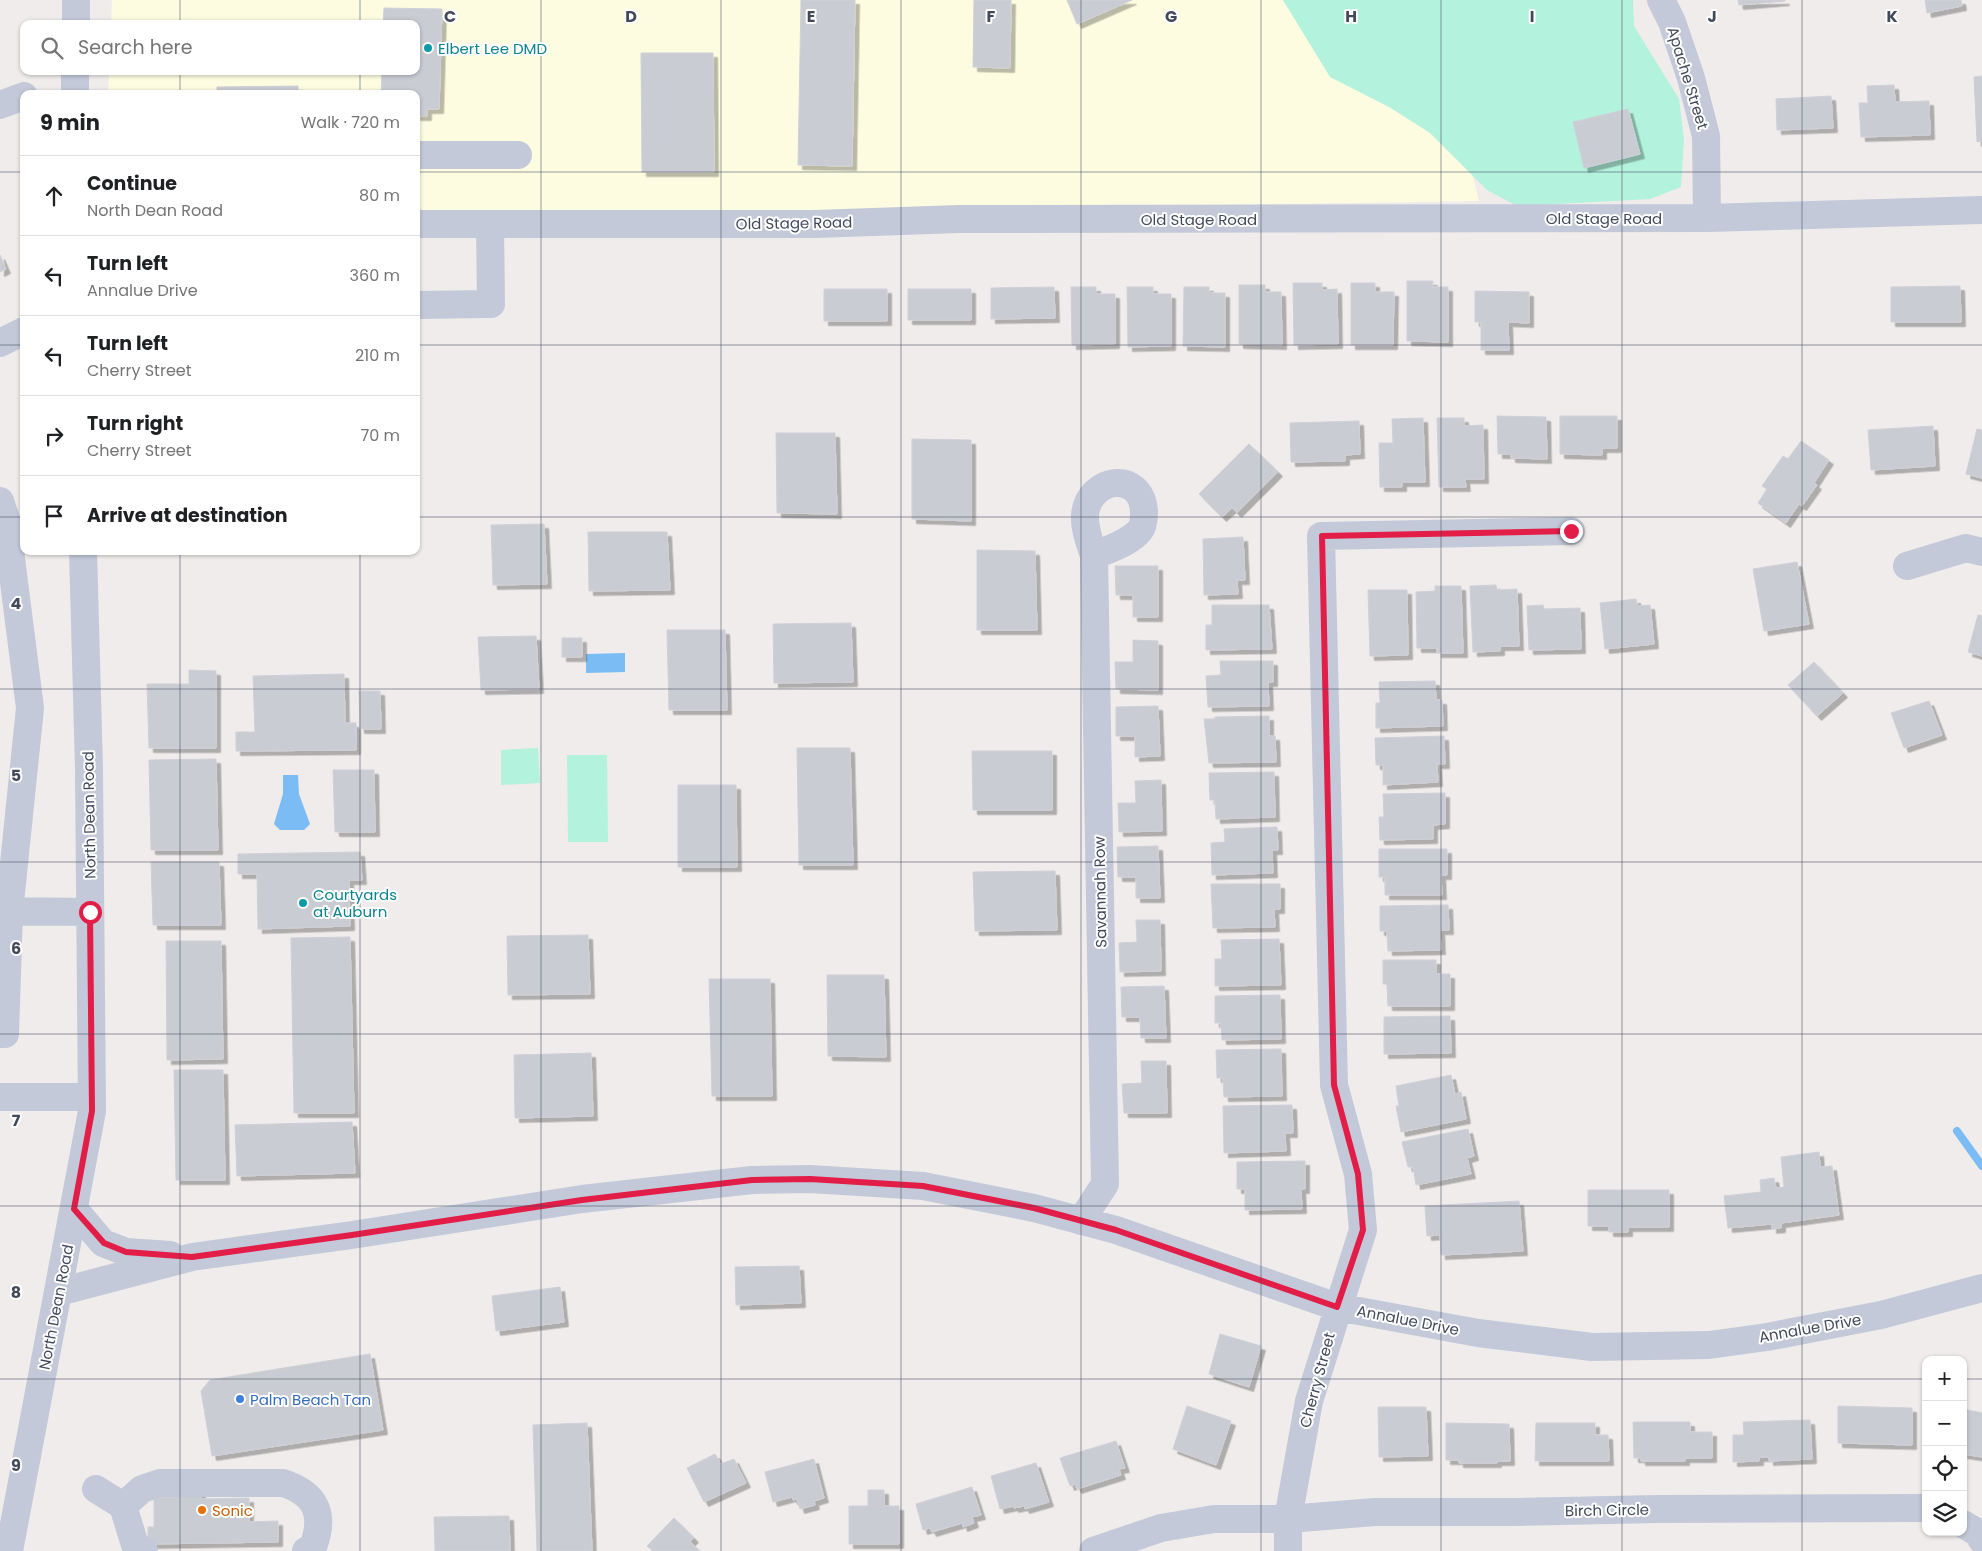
<!DOCTYPE html>
<meta charset="utf-8">
<style>
body{margin:0;font-family:Poppins,sans-serif;background:#f6f6f6;color:#202124}
.controls{position:absolute;right:15px;bottom:15px;display:grid;overflow:hidden;border-radius:10px;box-shadow:0 1px 4px #0004}
.controls button{width:45px;height:45px;display:grid;place-items:center;padding:0;border:0;border-bottom:1px solid #e0e0e0;background:#fff;color:#202124;font:25px sans-serif}
.stop{position:absolute;width:15px;height:15px;margin:-11px;border:4px solid #e11d48;border-radius:50%;background:#fff}
.stop.end{background:#e11d48;border-color:#fff;box-shadow:0 1px 5px #0008}
.list{margin:0;padding:0;list-style:none}
h2{display:flex;justify-content:space-between;align-items:center;height:65px;margin:0;padding:0 20px;font-size:21px}
h2 small{font-size:16px;font-weight:400;color:#757577}
.list li{display:grid;grid-template-columns:32px 1fr auto;gap:15px;align-items:center;box-sizing:border-box;height:80px;padding:0 20px;border-top:1px solid #e0e0e0}
.list b{display:block;font-size:19px;white-space:nowrap}
.list p{margin:0;font-size:16px;white-space:nowrap;color:#757577}
.list em{font-size:16px;font-style:normal;color:#757577}
.icon{flex:none;width:28px;height:28px;fill:none;stroke:currentColor;stroke-width:2;stroke-linecap:round;stroke-linejoin:round}
.map{position:relative;flex:none;width:1982px;height:1551px;overflow:hidden}
.search{position:absolute;background:#fff;box-shadow:0 1px 4px #0004;left:20px;top:20px;width:400px;height:55px;display:flex;align-items:center;gap:12px;box-sizing:border-box;padding:0 18px;border-radius:10px;color:#757577;font-size:19px}
.panel{position:absolute;background:#fff;box-shadow:0 1px 4px #0004;left:20px;top:90px;width:400px;height:465px;border-radius:10px}
.map>svg:first-child{display:block}
.commercial{fill:#fdfce1}
.green{fill:#b3f2dc}
.water{fill:#7cbcf4}
.lines{fill:none;stroke-linecap:round;stroke-linejoin:round}
.stream{stroke:#7cbcf4;stroke-width:8}
.building{fill:#caccd4;stroke:#cfcfd8;filter:url(#shadow)}
.minor{stroke:#c3c9d8;stroke-width:28}
.route{stroke:#e11d48;stroke-width:6}
.grid{fill:none;stroke:#42495b;stroke-width:1;stroke-opacity:0.55}
.culture-dot{fill:#0f9aa8;stroke:#fff;stroke-width:2}
.shop-dot{fill:#3f7fe0;stroke:#fff;stroke-width:2}
.food-dot{fill:#e8710a;stroke:#fff;stroke-width:2}
.labels{text-anchor:middle;dominant-baseline:central;stroke-width:4;stroke-linejoin:round;paint-order:stroke}
.culture-label{font-size:15px;fill:#0d838f;stroke:#fff;text-anchor:start}
.street-label{font-size:15px;fill:#42495b;stroke:#fff}
.shop-label{font-size:15px;fill:#366cbe;stroke:#fff;text-anchor:start}
.food-label{font-size:15px;fill:#c56008;stroke:#fff;text-anchor:start}
.grid-label{font-size:16px;text-anchor:middle;font-weight:bold;fill:#42495b;stroke:#fff;stroke-width:4;stroke-linejoin:round;paint-order:stroke}
</style>
<div class="map">
<svg width="1982" height="1551" viewBox="0 0 1982 1551">
<defs>
<filter id="shadow"><feDropShadow dx="4.5" dy="4.5" stdDeviation="0" flood-color="#0004"/></filter>
</defs>
<rect width="100%" height="100%" fill="#efeceb"/>
<path class="commercial" d="M 112,0 L 1428,0 L 1479,201 L 820,211 L 703,210 L 416,213 L 416,94 L 108,94 L 109,71 L 416,71 L 416,24 L 111,24 Z"/>
<path class="green" d="M 1283,0 L 1633,0 L 1634,26 L 1679,99 L 1684,140 L 1681,187 L 1650,199 L 1517,206 L 1487,190 L 1430,133 L 1389,107 L 1330,77 Z
M 538,748 L 540,783 L 501,785 L 501,750 Z
M 567,755 L 607,755 L 608,842 L 568,842 Z"/>
<path class="water" d="M 625,653 L 625,672 L 586,673 L 586,654 Z
M 283,775 L 298,775 L 299,794 L 310,824 L 304,830 L 280,830 L 274,824 L 283,794 Z"/>
<g class="lines">
<path class="stream" d="M 1957,1131 L 1982,1166"/>
</g>
<path class="building" d="M 801,0 L 855,0 L 852,166 L 798,165 Z
M 974,0 L 1011,0 L 1010,68 L 973,67 Z
M 1067,0 L 1132,0 L 1077,24 Z
M 1738,0 L 1785,0 L 1785,1 L 1739,5 Z
M 1925,0 L 1961,0 L 1962,6 L 1927,13 Z
M 384,8 L 442,9 L 439,109 L 427,109 L 427,116 L 416,116 L 416,94 L 381,94 L 382,71 L 416,71 L 416,24 L 383,24 Z
M 641,53 L 713,53 L 714,172 L 642,172 Z
M 1982,76 L 1982,141 L 1977,142 L 1974,77 Z
M 1894,85 L 1895,102 L 1929,101 L 1930,135 L 1861,137 L 1859,103 L 1868,103 L 1867,86 Z
M 298,86 L 298,94 L 217,94 L 217,87 Z
M 1831,96 L 1833,128 L 1777,130 L 1776,99 Z
M 1628,109 L 1640,154 L 1584,168 L 1573,122 Z
M 0,255 L 6,269 L 0,272 Z
M 1407,281 L 1433,281 L 1432,287 L 1448,287 L 1448,342 L 1407,341 Z
M 1293,283 L 1322,283 L 1322,290 L 1337,289 L 1338,344 L 1294,345 Z
M 1351,283 L 1375,283 L 1375,292 L 1394,292 L 1393,345 L 1351,345 Z
M 1239,285 L 1265,285 L 1265,292 L 1281,292 L 1282,345 L 1239,344 Z
M 1960,286 L 1961,322 L 1891,322 L 1891,287 Z
M 1054,287 L 1055,318 L 991,319 L 991,288 Z
M 1071,287 L 1096,287 L 1096,294 L 1115,294 L 1115,344 L 1072,345 Z
M 1127,287 L 1153,287 L 1153,294 L 1171,294 L 1171,346 L 1128,347 Z
M 1184,287 L 1209,287 L 1209,293 L 1225,293 L 1225,347 L 1183,346 Z
M 824,289 L 887,289 L 887,321 L 824,321 Z
M 908,289 L 971,289 L 971,320 L 908,320 Z
M 1475,291 L 1529,292 L 1529,323 L 1508,322 L 1509,350 L 1481,350 L 1481,322 L 1475,322 Z
M 1497,416 L 1546,417 L 1547,459 L 1511,458 L 1511,454 L 1498,454 Z
M 1560,416 L 1617,416 L 1617,448 L 1602,448 L 1602,455 L 1560,454 Z
M 1423,418 L 1425,482 L 1402,482 L 1402,487 L 1380,487 L 1379,443 L 1393,443 L 1392,419 Z
M 1437,418 L 1464,418 L 1464,426 L 1483,425 L 1484,479 L 1465,479 L 1466,487 L 1439,487 Z
M 1359,421 L 1360,454 L 1345,455 L 1345,461 L 1291,462 L 1290,423 Z
M 1933,426 L 1935,466 L 1871,470 L 1868,430 Z
M 1977,429 L 1982,430 L 1982,478 L 1966,474 Z
M 776,433 L 835,433 L 837,514 L 777,513 Z
M 912,439 L 971,440 L 971,521 L 912,519 Z
M 1801,441 L 1829,460 L 1814,483 L 1817,485 L 1802,506 L 1799,504 L 1786,523 L 1758,503 L 1767,489 L 1762,486 L 1783,456 L 1788,459 Z
M 1249,444 L 1278,472 L 1237,513 L 1232,508 L 1222,517 L 1199,494 Z
M 544,524 L 547,584 L 493,585 L 491,525 Z
M 588,532 L 667,532 L 670,590 L 589,591 Z
M 1243,537 L 1245,580 L 1237,580 L 1238,594 L 1204,595 L 1203,539 Z
M 977,550 L 1035,551 L 1037,630 L 977,630 Z
M 1797,562 L 1809,624 L 1764,631 L 1753,569 Z
M 1115,566 L 1158,566 L 1158,617 L 1133,617 L 1133,595 L 1116,595 Z
M 1496,585 L 1497,590 L 1517,589 L 1519,646 L 1500,646 L 1500,651 L 1473,652 L 1470,586 Z
M 1435,586 L 1461,586 L 1463,653 L 1437,653 L 1437,648 L 1417,648 L 1416,592 L 1435,591 Z
M 1368,590 L 1407,590 L 1408,655 L 1370,656 Z
M 1636,599 L 1637,606 L 1650,605 L 1654,644 L 1605,649 L 1600,603 Z
M 1212,605 L 1269,605 L 1272,649 L 1206,650 L 1206,625 L 1212,625 Z
M 1543,605 L 1544,609 L 1580,608 L 1581,649 L 1529,650 L 1527,606 Z
M 1978,615 L 1982,616 L 1982,656 L 1968,652 Z
M 851,623 L 853,682 L 774,683 L 773,624 Z
M 667,630 L 725,630 L 727,710 L 669,710 Z
M 536,636 L 539,689 L 481,690 L 478,637 Z
M 562,638 L 582,638 L 582,657 L 562,657 Z
M 1133,640 L 1158,641 L 1158,690 L 1116,689 L 1115,662 L 1133,662 Z
M 1220,661 L 1273,661 L 1273,682 L 1268,682 L 1269,706 L 1208,707 L 1206,676 L 1221,675 Z
M 1814,662 L 1843,693 L 1817,716 L 1788,685 Z
M 189,670 L 216,671 L 216,748 L 149,748 L 147,684 L 189,684 Z
M 344,674 L 345,723 L 356,723 L 356,750 L 236,751 L 236,732 L 255,732 L 253,676 Z
M 1435,681 L 1436,700 L 1442,700 L 1443,726 L 1376,728 L 1376,703 L 1380,703 L 1379,682 Z
M 359,691 L 380,691 L 381,729 L 360,729 Z
M 1929,701 L 1942,735 L 1904,748 L 1891,713 Z
M 1158,706 L 1160,756 L 1135,757 L 1135,736 L 1116,736 L 1116,707 Z
M 1269,716 L 1269,736 L 1275,736 L 1276,762 L 1209,763 L 1204,719 L 1215,719 L 1215,717 Z
M 1444,736 L 1445,764 L 1437,764 L 1438,782 L 1383,785 L 1383,765 L 1376,765 L 1375,738 Z
M 797,748 L 850,748 L 853,865 L 799,865 Z
M 972,751 L 1052,751 L 1052,810 L 973,810 Z
M 216,759 L 218,850 L 151,850 L 149,760 Z
M 333,770 L 374,770 L 375,832 L 335,832 Z
M 1274,772 L 1275,817 L 1216,819 L 1215,800 L 1210,800 L 1209,773 Z
M 1161,780 L 1162,831 L 1119,832 L 1118,803 L 1136,803 L 1135,781 Z
M 678,785 L 736,785 L 737,867 L 678,867 Z
M 1445,793 L 1445,824 L 1433,825 L 1433,839 L 1380,840 L 1379,817 L 1384,817 L 1383,794 Z
M 1277,827 L 1278,850 L 1272,850 L 1273,873 L 1212,875 L 1211,843 L 1225,842 L 1224,829 Z
M 1158,846 L 1160,898 L 1136,898 L 1136,877 L 1118,877 L 1117,847 Z
M 1379,849 L 1447,849 L 1447,875 L 1441,875 L 1442,895 L 1385,895 L 1385,877 L 1379,877 Z
M 360,852 L 362,880 L 349,880 L 350,926 L 258,929 L 257,874 L 238,874 L 238,854 Z
M 151,862 L 219,862 L 221,925 L 153,925 Z
M 1055,871 L 1057,930 L 975,931 L 973,872 Z
M 1211,884 L 1280,884 L 1280,909 L 1274,909 L 1275,927 L 1213,928 Z
M 1448,905 L 1449,930 L 1440,930 L 1441,950 L 1388,951 L 1387,931 L 1380,931 L 1380,906 Z
M 1136,920 L 1160,920 L 1161,971 L 1120,972 L 1119,943 L 1137,942 Z
M 588,935 L 590,994 L 508,995 L 507,936 Z
M 350,937 L 354,1113 L 294,1113 L 291,938 Z
M 1279,939 L 1281,985 L 1215,986 L 1215,959 L 1222,959 L 1221,940 Z
M 166,941 L 221,941 L 223,1059 L 167,1060 Z
M 1383,960 L 1436,960 L 1436,974 L 1450,974 L 1450,1006 L 1388,1006 L 1387,984 L 1383,984 Z
M 827,975 L 884,975 L 886,1057 L 828,1056 Z
M 709,979 L 770,979 L 772,1096 L 712,1096 Z
M 1164,986 L 1166,1038 L 1141,1038 L 1140,1017 L 1122,1017 L 1121,987 Z
M 1280,995 L 1281,1039 L 1222,1040 L 1221,1023 L 1215,1023 L 1215,996 Z
M 1450,1016 L 1451,1053 L 1384,1054 L 1384,1017 Z
M 1281,1049 L 1282,1096 L 1224,1097 L 1223,1078 L 1217,1078 L 1216,1050 Z
M 591,1053 L 593,1116 L 515,1118 L 514,1055 Z
M 1141,1061 L 1166,1061 L 1167,1113 L 1124,1113 L 1122,1084 L 1142,1083 Z
M 174,1070 L 223,1070 L 225,1180 L 176,1180 Z
M 1451,1075 L 1455,1094 L 1461,1092 L 1466,1119 L 1401,1132 L 1396,1106 L 1399,1106 L 1396,1086 Z
M 1292,1105 L 1293,1133 L 1285,1133 L 1286,1151 L 1224,1153 L 1223,1106 Z
M 352,1122 L 355,1173 L 237,1176 L 235,1125 Z
M 1468,1129 L 1474,1156 L 1467,1158 L 1471,1174 L 1416,1185 L 1413,1167 L 1408,1167 L 1402,1142 Z
M 1819,1152 L 1820,1167 L 1832,1166 L 1839,1215 L 1781,1223 L 1781,1228 L 1772,1229 L 1772,1224 L 1728,1228 L 1724,1196 L 1761,1192 L 1760,1180 L 1774,1178 L 1776,1188 L 1784,1187 L 1781,1157 Z
M 1305,1161 L 1305,1189 L 1301,1189 L 1302,1209 L 1245,1210 L 1245,1189 L 1237,1189 L 1237,1162 Z
M 1588,1190 L 1669,1190 L 1669,1227 L 1628,1227 L 1628,1232 L 1609,1232 L 1609,1226 L 1588,1226 Z
M 1519,1201 L 1523,1251 L 1441,1255 L 1440,1235 L 1427,1236 L 1425,1206 Z
M 799,1266 L 801,1303 L 736,1305 L 735,1267 Z
M 560,1287 L 564,1322 L 496,1331 L 492,1296 Z
M 1220,1334 L 1261,1346 L 1249,1387 L 1209,1374 Z
M 370,1354 L 383,1430 L 212,1456 L 201,1391 L 210,1380 Z
M 1187,1406 L 1231,1421 L 1216,1465 L 1173,1449 Z
M 1838,1406 L 1912,1408 L 1912,1445 L 1838,1443 Z
M 1378,1407 L 1426,1407 L 1428,1456 L 1379,1457 Z
M 1963,1409 L 1982,1413 L 1982,1457 L 1963,1454 Z
M 1810,1420 L 1812,1459 L 1769,1461 L 1769,1457 L 1759,1457 L 1759,1461 L 1733,1462 L 1733,1435 L 1744,1435 L 1743,1422 Z
M 1633,1422 L 1690,1422 L 1690,1432 L 1712,1432 L 1712,1458 L 1685,1458 L 1685,1461 L 1641,1461 L 1641,1458 L 1634,1458 Z
M 587,1423 L 592,1551 L 537,1551 L 533,1425 Z
M 1446,1423 L 1509,1424 L 1510,1461 L 1497,1461 L 1497,1463 L 1459,1463 L 1459,1460 L 1446,1460 Z
M 1536,1423 L 1595,1423 L 1595,1435 L 1608,1435 L 1609,1461 L 1535,1461 Z
M 1116,1441 L 1125,1468 L 1119,1469 L 1121,1475 L 1077,1489 L 1075,1484 L 1070,1486 L 1060,1458 Z
M 715,1454 L 721,1464 L 734,1459 L 746,1483 L 704,1502 L 687,1468 Z
M 814,1459 L 824,1498 L 814,1501 L 815,1505 L 800,1509 L 797,1499 L 793,1500 L 792,1497 L 773,1502 L 765,1472 Z
M 1036,1463 L 1049,1502 L 1025,1509 L 1024,1506 L 1014,1508 L 1014,1506 L 1000,1509 L 991,1476 Z
M 972,1487 L 981,1515 L 972,1517 L 974,1523 L 963,1527 L 962,1523 L 932,1532 L 930,1528 L 923,1530 L 916,1504 Z
M 868,1490 L 884,1490 L 884,1506 L 899,1506 L 899,1544 L 849,1544 L 849,1506 L 868,1506 Z
M 176,1491 L 201,1491 L 201,1499 L 249,1498 L 249,1522 L 278,1521 L 278,1542 L 148,1544 L 148,1527 L 154,1527 L 154,1497 L 176,1497 Z
M 509,1516 L 510,1551 L 435,1551 L 434,1517 Z
M 674,1518 L 694,1538 L 690,1542 L 700,1551 L 653,1551 L 647,1546 Z"/>
<g class="lines">
<path class="minor" d="M 1661,0 L 1672,22 L 1691,78 L 1706,136 L 1707,218
M 76,24 L 76,0
M 75,94 L 75,71
M 0,105 L 24,96
M 416,155 L 518,155
M 416,224 L 815,224 L 959,219 L 1707,218 L 1982,210
M 416,305 L 491,304 L 490,224
M 0,343 L 24,331
M 0,501 L 6,519 L 30,708 L 9,912 L 5,1034 L 0,1034
M 1907,566 L 1966,548 L 1982,552
M 0,911 L 90,912
M 0,1097 L 92,1097
M 74,1209 L 103,1243 L 126,1252 L 170,1255
M 1081,1221 L 1105,1184 L 1094,556 C 1090,543 1084,529 1085,515 C 1088,477 1142,469 1144,512 C 1144,517 1144,525 1140,530 C 1130,543 1108,549 1094,556
M 59,1292 L 192,1257 L 352,1235 L 582,1199 L 752,1180 L 810,1179 L 923,1186 L 1034,1208 L 1116,1230 L 1337,1307 L 1478,1333 L 1592,1347 L 1709,1345 L 1767,1337 L 1881,1315 L 1982,1288
M 96,1489 L 123,1506 L 135,1545 L 144,1551
M 123,1506 L 142,1489 L 160,1483 L 283,1483 C 317,1494 325,1515 313,1547 L 306,1551
M 1963,1524 L 1978,1533 L 1982,1540
M 9,1551 L 92,1111 L 89,768 L 83,551
M 1093,1551 L 1161,1528 L 1214,1519 L 1288,1519 L 1375,1512 L 1517,1512 L 1658,1509 L 1926,1508
M 1288,1551 L 1288,1519 L 1309,1401 L 1363,1230 L 1358,1174 L 1334,1085 L 1321,536 L 1571,531"/>
</g>
<g class="lines">
<path class="route" d="M 90,912 L 92,1111 L 74,1209 L 104,1243 L 126,1252 L 192,1257 L 352,1235 L 582,1200 L 752,1180 L 810,1179 L 923,1186 L 1034,1208 L 1116,1230 L 1337,1307 L 1363,1230 L 1358,1174 L 1334,1085 L 1322,536 L 1571,531"/>
</g>
<path class="grid" d="M 180,0 L 180,24M 360,0 L 360,24M 541,0 L 541,1551M 721,0 L 721,1551M 901,0 L 901,1551M 1081,0 L 1081,1551M 1261,0 L 1261,1551M 1441,0 L 1441,1551M 1622,0 L 1622,1551M 1802,0 L 1802,1551M 180,71 L 180,94M 360,71 L 360,94M 0,172 L 24,172M 416,172 L 1982,172M 0,345 L 24,345M 416,345 L 1982,345M 0,517 L 24,517M 416,517 L 1982,517M 180,551 L 180,1551M 360,551 L 360,1551M 0,689 L 1982,689M 0,862 L 1982,862M 0,1034 L 1982,1034M 0,1206 L 1982,1206M 0,1379 L 1926,1379M 1963,1379 L 1982,1379"/>
<g class="culture-dot">
<circle cx="428" cy="48" r="5"/>
<circle cx="303" cy="903" r="5"/>
</g>
<circle class="shop-dot" cx="240" cy="1399" r="5"/>
<circle class="food-dot" cx="202" cy="1510" r="5"/>
<g class="labels">
<g class="culture-label">
<text x="438" y="48">Elbert Lee DMD</text>
<text x="313" y="894">Courtyards<tspan x="313" dy="17">at Auburn</tspan></text>
</g>
<g class="street-label">
<text transform="translate(1688 78) rotate(73)">Apache Street</text>
<text x="1604" y="218">Old Stage Road</text>
<text x="1199" y="219">Old Stage Road</text>
<text transform="translate(794 223) rotate(-1)">Old Stage Road</text>
<text transform="translate(89 815) rotate(-91)">North Dean Road</text>
<text transform="translate(1100 892) rotate(-91)">Savannah Row</text>
<text transform="translate(56 1307) rotate(-79)">North Dean Road</text>
<text transform="translate(1408 1320) rotate(11)">Annalue Drive</text>
<text transform="translate(1810 1328) rotate(-10)">Annalue Drive</text>
<text transform="translate(1317 1380) rotate(-75)">Cherry Street</text>
<text transform="translate(1607 1510) rotate(-1)">Birch Circle</text>
</g>
<g class="shop-label">
<text x="250" y="1399">Palm Beach Tan</text>
</g>
<g class="food-label">
<text x="212" y="1510">Sonic</text>
</g>
</g>
<g class="grid-label">
<text x="450" y="22">C</text>
<text x="631" y="22">D</text>
<text x="811" y="22">E</text>
<text x="991" y="22">F</text>
<text x="1171" y="22">G</text>
<text x="1351" y="22">H</text>
<text x="1532" y="22">I</text>
<text x="1712" y="22">J</text>
<text x="1892" y="22">K</text>
<text x="16" y="609">4</text>
<text x="16" y="781">5</text>
<text x="16" y="954">6</text>
<text x="16" y="1126">7</text>
<text x="16" y="1298">8</text>
<text x="16" y="1471">9</text>
</g>
</svg>
<div class="controls">
<button>+</button>
<button>−</button>
<button><svg class="icon" aria-label="locate" viewBox="0 0 24 24"><circle cx="12" cy="12" r="6"/><path d="M12 2v4M12 18v4M2 12h4M18 12h4"/></svg></button>
<button><svg class="icon" aria-label="layers" viewBox="0 0 24 24"><path d="M12 4l9 5-9 5-9-5zM3 14l9 5 9-5"/></svg></button>
</div>
<div class="stop" style="left:90px;top:912px"></div>
<div class="stop end" style="left:1571px;top:531px"></div>
<div class="search"><svg class="icon" aria-label="search" viewBox="0 0 24 24"><circle cx="10" cy="10" r="6"/><path d="M15 15l6 6"/></svg>Search here</div>
<section class="panel">
<h2>9 min<small>Walk · 720 m</small></h2>
<ul class="list">
<li><svg class="icon" aria-label="ahead" viewBox="0 0 24 24"><path d="M12 20V5M6 11l6-6 6 6"/></svg><div><b>Continue</b><p>North Dean Road</p></div><em>80 m</em></li>
<li><svg class="icon" aria-label="left" viewBox="0 0 24 24"><path d="M17 20v-9H6M10 6l-5 5 5 5"/></svg><div><b>Turn left</b><p>Annalue Drive</p></div><em>360 m</em></li>
<li><svg class="icon" aria-label="left" viewBox="0 0 24 24"><path d="M17 20v-9H6M10 6l-5 5 5 5"/></svg><div><b>Turn left</b><p>Cherry Street</p></div><em>210 m</em></li>
<li><svg class="icon" aria-label="right" viewBox="0 0 24 24"><path d="M7 20v-9h11M14 6l5 5-5 5"/></svg><div><b>Turn right</b><p>Cherry Street</p></div><em>70 m</em></li>
<li><svg class="icon" aria-label="arrive" viewBox="0 0 24 24"><path d="M6 21V4h12l-3 4 3 4H6"/></svg><div><b>Arrive at destination</b></div></li>
</ul>
</section>
</div>
